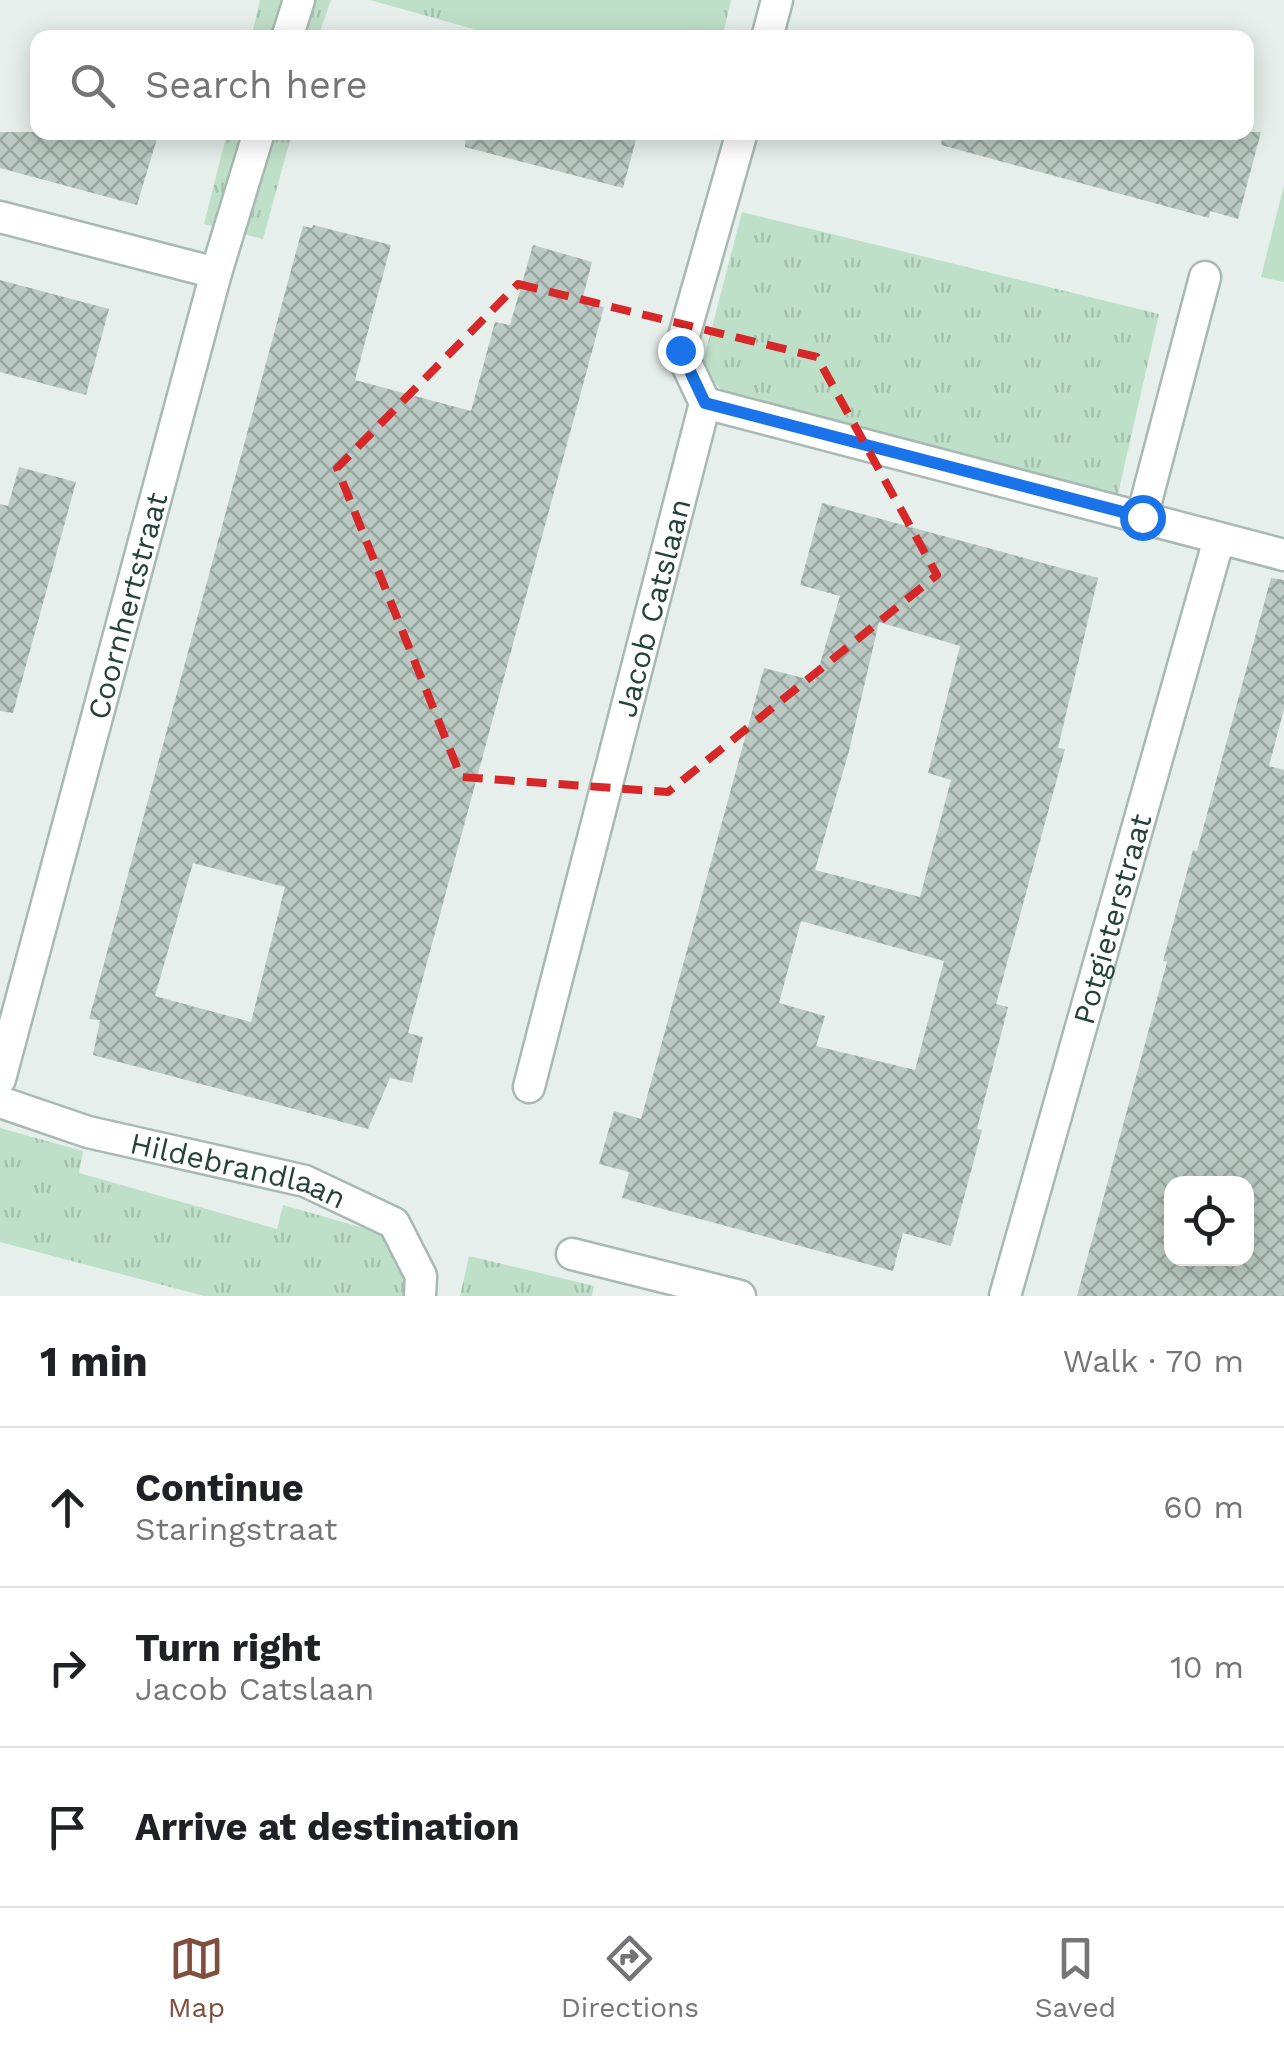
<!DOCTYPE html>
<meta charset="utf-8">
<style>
body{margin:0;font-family:"Work Sans",sans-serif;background:#f2f2f2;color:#202124}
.controls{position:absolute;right:30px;bottom:30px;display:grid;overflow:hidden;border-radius:20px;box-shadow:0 5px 25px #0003}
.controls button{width:90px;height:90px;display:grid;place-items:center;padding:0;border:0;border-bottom:2px solid #e0e0e0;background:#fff;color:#202124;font:50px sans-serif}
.stop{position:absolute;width:30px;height:30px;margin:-22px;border:8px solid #1a73e8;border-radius:50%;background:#fff}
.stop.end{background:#1a73e8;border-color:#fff;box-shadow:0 2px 10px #0008}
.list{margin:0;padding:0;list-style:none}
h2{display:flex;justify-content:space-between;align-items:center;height:130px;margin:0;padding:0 40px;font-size:42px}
h2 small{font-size:32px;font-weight:400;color:#757577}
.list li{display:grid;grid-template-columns:65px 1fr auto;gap:30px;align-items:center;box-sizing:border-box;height:160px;padding:0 40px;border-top:2px solid #e0e0e0}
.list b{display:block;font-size:38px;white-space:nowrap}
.list p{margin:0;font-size:32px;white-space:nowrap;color:#757577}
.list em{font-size:32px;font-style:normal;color:#757577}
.icon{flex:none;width:55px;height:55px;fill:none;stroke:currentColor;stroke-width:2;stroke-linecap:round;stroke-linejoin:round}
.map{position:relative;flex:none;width:1284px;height:1296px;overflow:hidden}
.search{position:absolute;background:#fff;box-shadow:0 5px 25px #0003;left:30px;right:30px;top:30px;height:110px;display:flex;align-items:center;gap:25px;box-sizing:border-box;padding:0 35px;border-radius:20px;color:#757577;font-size:38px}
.sheet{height:610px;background:#fff}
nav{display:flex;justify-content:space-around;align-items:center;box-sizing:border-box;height:140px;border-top:2px solid #e0e0e0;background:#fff;font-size:28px;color:#757577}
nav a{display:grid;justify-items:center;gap:5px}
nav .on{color:#7f4e3f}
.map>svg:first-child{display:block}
.grass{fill:url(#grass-tufts)}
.green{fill:#bfe0c8}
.building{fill:url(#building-cross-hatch);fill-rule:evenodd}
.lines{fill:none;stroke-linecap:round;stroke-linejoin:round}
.minor-casing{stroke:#a8b8b2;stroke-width:35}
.minor{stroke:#fff;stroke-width:30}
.route{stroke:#1a73e8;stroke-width:12}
.marked{fill:none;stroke:#d62828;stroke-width:8;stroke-dasharray:20 12;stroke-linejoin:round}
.labels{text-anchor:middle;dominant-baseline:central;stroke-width:10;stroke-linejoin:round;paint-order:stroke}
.street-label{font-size:30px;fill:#24423a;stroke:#f7fbf9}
</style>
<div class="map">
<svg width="1284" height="1296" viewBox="0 0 1284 1296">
<defs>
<pattern id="grass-tufts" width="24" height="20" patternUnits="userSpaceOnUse" patternTransform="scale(2.5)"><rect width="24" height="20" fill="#bfe0c8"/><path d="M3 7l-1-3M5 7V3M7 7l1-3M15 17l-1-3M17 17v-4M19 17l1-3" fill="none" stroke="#a4c1ad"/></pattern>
<pattern id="building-cross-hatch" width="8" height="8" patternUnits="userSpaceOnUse" patternTransform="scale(2.5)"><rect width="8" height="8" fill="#bbcac4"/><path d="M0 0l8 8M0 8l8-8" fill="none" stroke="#98a6a0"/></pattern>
</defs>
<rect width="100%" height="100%" fill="#e6efeb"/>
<path class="grass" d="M 260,0 L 331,0 L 318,37 L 251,38 Z
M 370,0 L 731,0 L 722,38 L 502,37 Z
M 227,133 L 292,133 L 263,239 L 204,224 Z
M 742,212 L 1159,314 L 1118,494 L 722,390 L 708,376 L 704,358 Z
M 0,1128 L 83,1151 L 79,1173 L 277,1229 L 283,1205 L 406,1240 L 415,1296 L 204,1296 L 0,1242 Z
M 469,1256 L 594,1286 L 592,1296 L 460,1296 Z"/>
<path class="green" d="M 402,0 L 695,0 L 689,37 L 541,37 Z
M 1284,185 L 1284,282 L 1261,277 Z"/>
<path class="building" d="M 0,132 L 159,132 L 137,205 L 0,168 Z
M 466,132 L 638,132 L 623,188 L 465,147 Z
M 943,132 L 1261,132 L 1238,219 L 1210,211 L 1209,218 L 941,145 Z
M 313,225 L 391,245 L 355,380 L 471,411 L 495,322 L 510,325 L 533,245 L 592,262 L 582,301 L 604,307 L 408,1033 L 423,1037 L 412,1083 L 390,1078 L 368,1129 L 93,1055 L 100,1020 L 89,1019 L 303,226 L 312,228 ZM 193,863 L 285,887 L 251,1022 L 155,996 Z
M 0,280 L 109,309 L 86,395 L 0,372 Z
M 19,467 L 76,482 L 13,713 L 0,711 L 0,504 L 8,506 Z
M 822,503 L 1098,578 L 1058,748 L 1065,749 L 996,1004 L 1008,1007 L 977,1129 L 982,1130 L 951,1246 L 903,1233 L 893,1271 L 622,1198 L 629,1172 L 599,1164 L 614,1111 L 641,1119 L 764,668 L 815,681 L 840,596 L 800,585 ZM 879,622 L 960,646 L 928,773 L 951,780 L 920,897 L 815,870 L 849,751 ZM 801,921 L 944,961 L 915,1070 L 816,1046 L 825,1016 L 779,1003 Z
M 1271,578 L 1284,580 L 1284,709 L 1269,766 L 1284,770 L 1284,1296 L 1077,1296 L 1167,962 L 1163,961 L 1193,850 L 1197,851 ZM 1172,1184 L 1246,1184 L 1246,1258 L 1172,1258 Z"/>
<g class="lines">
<defs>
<g id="minor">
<path d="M 287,38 L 299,0"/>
<path d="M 767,38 L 777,0"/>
<path d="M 0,217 L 216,273"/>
<path d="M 705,403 L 1284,555"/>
<path d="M 1142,517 L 1205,277"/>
<path id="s1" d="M 0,1079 L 216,273 L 259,132"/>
<path id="s2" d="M 529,1087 L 705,403 L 680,350 L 742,132"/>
<path id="s3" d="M 0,1102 L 88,1132 L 305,1181 L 394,1223 L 421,1276 L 420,1296"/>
<path d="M 572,1254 L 740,1296"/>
<path id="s4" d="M 1005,1296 L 1219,539"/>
</g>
</defs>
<use href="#minor" class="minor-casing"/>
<use href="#minor" class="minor"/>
</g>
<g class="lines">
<path class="route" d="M 680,350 L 705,403 L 1142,517"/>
</g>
<path class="marked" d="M 518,284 L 817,357 L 937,575 L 668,792 L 461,777 L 337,468 Z"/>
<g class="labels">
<g class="street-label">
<text stroke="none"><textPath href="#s1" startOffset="490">Coornhertstraat</textPath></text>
<text stroke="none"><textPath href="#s2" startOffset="495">Jacob Catslaan</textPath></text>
<text stroke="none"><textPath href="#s4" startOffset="392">Potgieterstraat</textPath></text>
<text stroke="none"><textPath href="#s3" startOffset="248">Hildebrandlaan</textPath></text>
</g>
</g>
</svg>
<div class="controls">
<button><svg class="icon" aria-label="locate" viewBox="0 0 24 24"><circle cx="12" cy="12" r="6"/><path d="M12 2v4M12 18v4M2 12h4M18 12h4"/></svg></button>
</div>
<div class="stop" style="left:1142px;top:517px"></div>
<div class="stop end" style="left:680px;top:350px"></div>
<div class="search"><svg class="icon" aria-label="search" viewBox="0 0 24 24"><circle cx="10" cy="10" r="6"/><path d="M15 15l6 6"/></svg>Search here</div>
</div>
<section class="sheet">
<h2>1 min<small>Walk · 70 m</small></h2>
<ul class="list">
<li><svg class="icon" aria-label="ahead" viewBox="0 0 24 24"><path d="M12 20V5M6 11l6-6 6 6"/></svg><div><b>Continue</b><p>Staringstraat</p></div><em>60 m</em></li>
<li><svg class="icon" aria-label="right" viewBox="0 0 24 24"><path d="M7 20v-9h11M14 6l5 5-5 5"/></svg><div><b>Turn right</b><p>Jacob Catslaan</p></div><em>10 m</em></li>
<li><svg class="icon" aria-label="arrive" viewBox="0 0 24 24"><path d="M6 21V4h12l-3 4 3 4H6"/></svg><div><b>Arrive at destination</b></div></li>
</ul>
</section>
<nav>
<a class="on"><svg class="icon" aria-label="map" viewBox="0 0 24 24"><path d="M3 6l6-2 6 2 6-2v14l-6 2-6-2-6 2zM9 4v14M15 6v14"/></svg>Map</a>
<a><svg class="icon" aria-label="directions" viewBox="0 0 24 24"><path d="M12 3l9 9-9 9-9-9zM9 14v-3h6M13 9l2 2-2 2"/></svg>Directions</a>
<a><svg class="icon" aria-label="saved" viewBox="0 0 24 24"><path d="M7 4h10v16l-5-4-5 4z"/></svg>Saved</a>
</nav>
